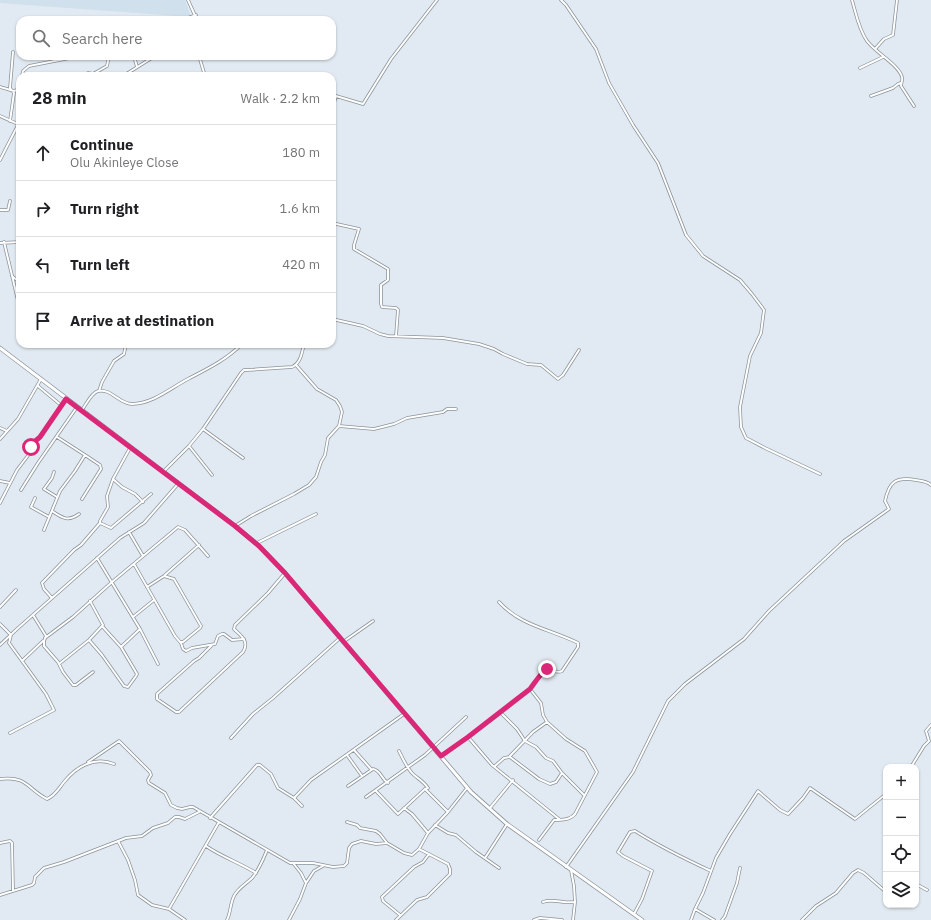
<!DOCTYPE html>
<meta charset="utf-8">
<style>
body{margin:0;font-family:"IBM Plex Sans",sans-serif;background:#f2f2f2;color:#202124}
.controls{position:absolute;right:12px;bottom:12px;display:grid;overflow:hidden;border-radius:8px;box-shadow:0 1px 3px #0004}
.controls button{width:36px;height:36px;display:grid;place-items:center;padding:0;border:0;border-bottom:1px solid #e0e0e0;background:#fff;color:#202124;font:20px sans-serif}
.stop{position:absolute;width:12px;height:12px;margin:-9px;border:3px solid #db2777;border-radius:50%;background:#fff}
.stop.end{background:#db2777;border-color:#fff;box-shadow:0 1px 4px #0008}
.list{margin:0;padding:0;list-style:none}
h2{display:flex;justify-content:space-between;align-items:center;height:52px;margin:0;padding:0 16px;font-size:17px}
h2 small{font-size:13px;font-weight:400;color:#757577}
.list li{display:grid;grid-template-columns:26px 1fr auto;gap:12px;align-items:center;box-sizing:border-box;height:56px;padding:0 16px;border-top:1px solid #e0e0e0}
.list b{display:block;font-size:15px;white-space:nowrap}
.list p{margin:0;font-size:13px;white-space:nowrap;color:#757577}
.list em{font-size:13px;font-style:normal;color:#757577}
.icon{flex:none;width:22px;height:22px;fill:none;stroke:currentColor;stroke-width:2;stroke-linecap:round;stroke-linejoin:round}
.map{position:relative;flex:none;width:931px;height:920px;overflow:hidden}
.search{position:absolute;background:#fff;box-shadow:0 1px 3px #0004;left:16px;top:16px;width:320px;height:44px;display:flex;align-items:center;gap:10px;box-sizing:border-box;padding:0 14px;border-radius:12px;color:#757577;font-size:15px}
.panel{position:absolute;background:#fff;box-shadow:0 1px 3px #0004;left:16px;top:72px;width:320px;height:276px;border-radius:12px}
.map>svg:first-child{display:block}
.built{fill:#d0e0ed}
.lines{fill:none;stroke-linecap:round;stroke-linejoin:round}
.street-casing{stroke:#8b939a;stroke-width:3.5}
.secondary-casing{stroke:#8b939a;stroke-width:4.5}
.street{stroke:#fff;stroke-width:2}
.secondary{stroke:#fff;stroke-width:3}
.route{stroke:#db2777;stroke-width:5}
</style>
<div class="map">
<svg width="931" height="920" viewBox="0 0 931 920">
<rect width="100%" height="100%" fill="#e1eaf2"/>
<path class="built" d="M 0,0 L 185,0 L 191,17 L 0,3 Z"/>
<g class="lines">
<defs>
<path id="street" d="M 188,0 L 197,20
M 561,0 L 566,5 L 596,49 L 609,83 L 633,125 L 658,163 L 686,235 L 703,256 L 740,280 L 752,294 L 764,310 L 761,333 L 750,356 L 740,407 L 741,427 L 746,438 L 765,448 L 820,474
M 852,0 C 856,14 859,30 867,41 C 876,53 899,65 902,77 C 903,80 901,83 901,86 L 914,106
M 183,20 L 196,15
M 875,49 L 884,39 L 893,35 L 897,0
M 134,56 L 137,67
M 199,56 L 205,76
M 860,68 L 883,57
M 22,76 L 23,71 L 29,66 L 80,56
M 83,76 L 88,73 L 93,74 L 107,66 L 109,56
M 123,76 L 155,56
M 0,87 L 14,91 L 20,89
M 871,96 L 893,88 L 898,84 L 901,83
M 332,110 L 336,96 L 363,104 L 391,59 L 437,0
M 0,116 L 20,125
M 10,121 L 14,93 L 10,88 L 13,52
M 0,160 L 18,125
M 0,210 L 8,210 L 10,201
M 332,223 L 359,229 L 354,245 L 354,249 L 388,269 L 388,280 L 381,285 L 381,304 L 382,307 L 396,308 L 398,310 L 396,336
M 4,242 L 20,309
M 0,243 L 20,242
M 12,276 L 18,281
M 332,319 L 363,326 L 380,334 L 388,336 L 443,338 L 479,344 L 494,349 L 503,354 L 527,364 L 541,365 L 558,379 L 563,375 L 579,350
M 296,365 L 317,389 L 336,400 L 340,406 L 342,412 L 339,426
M 38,386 L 62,406
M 99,391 L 102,382 L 114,361 L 124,354 L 126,344
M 82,410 C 86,405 91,393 98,391 C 111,388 119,404 132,404 C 154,403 169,389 188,379 C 207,369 226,360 242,344
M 0,428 L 7,431
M 203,429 L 243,458
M 0,439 L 18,419 L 41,379
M 189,446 L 212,475
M 164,471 L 189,446 L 203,429 L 241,373 L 244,370 L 247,370 L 292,367 C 301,363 302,352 304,344
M 54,472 L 52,478 L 44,489 L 57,497
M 113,479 L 122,487 L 135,494 L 143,502
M 0,481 L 10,483
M 21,490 L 38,463 L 77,407
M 35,498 L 31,507 L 49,517
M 82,499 L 101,469 L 100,465 L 85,455
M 0,503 L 17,470 L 30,453 L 32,444 L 40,437 L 66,399
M 52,511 C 62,518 68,522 79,514
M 100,523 L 111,528 L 151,494
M 235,526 L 251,516 L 294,494 L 309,485 L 316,477 L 321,462 L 325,455 L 328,438 L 339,426 L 374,429 L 394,424 L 407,418 L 443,412 L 447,409 L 456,409
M 44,530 L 60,491 L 75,471 L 85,455 L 57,437
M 129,532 L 143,556
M 257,543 L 316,514
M 97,558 L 140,629 L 158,664
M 134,564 L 175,636 L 180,642 L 183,642 L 200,628 L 201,626 L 174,579 L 164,576 L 147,587
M 165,575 L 199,545
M 52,598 L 44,589 L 42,583 L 74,550 L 81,545 L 100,523 L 100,521 L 108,507 L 107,496 L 113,479 L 130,448
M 0,607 L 16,590
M 33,615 L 46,636 L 44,641 L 44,646 L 58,662 L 63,672 L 73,685 L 76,685 L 93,672
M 133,617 L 154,600
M 0,624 L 11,635 L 9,643 L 46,694 L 54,710 L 10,733
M 45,638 L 73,617 L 112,582 L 178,527 L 185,530 L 208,556
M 89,640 L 102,655 L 124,686 L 128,687 L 136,676 L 137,674 L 121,647 L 102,626
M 343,642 L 373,621
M 181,643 L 183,649 L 186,651 L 192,648 L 215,644 L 218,636 L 222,634 L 224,634 L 232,640 L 244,639
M 0,645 L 17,629 L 120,538 L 144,523 L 178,484
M 212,645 L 199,658 L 194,661 L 157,694 L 157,699 L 176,712 L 179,712 L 243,652 C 250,641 240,635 234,629 L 235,625 L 268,593 L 285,573
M 121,647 L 140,629
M 23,660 L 43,641
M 59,664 L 89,640 L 103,625 L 90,601
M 530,689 L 541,703 L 543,715 L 547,722 L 566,739 L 585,751 L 597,772 L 575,814 C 570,820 562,820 554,820 L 539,840
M 501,713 L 517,729 L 525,741 L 536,747 L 546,758 L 553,761 L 562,773 L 584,795
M 468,737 L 492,765 L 559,819
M 231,738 L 253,714 L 273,698 L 340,638
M 354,750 L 371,769
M 399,751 C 403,759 407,769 414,775 C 420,780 424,782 428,788 L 425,789 L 448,812
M 347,755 L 362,776
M 441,756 L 468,737 L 530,689 L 545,670 C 551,668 556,674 562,671 L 578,647 L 578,643 C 550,629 521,626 499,602
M 510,756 L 533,732 L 547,722
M 88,762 L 119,741 L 150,772 L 151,775 L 148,780 L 149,783 L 165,793 L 171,805 L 177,808 L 182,809 L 190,807 L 193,807 L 290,863 L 313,863 L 333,867 L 344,866 L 347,863 L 349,848 L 352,844 L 361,841 L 376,844 L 387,843
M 495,766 L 504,758 L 510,757 L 539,779 L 550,784 L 556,782 L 562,773
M 911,767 L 924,746 L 929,741 L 926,731 L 931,725
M 0,779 C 28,776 26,788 47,799 C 55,796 59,788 64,782 C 76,767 94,756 114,764
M 348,786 L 373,769 C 381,770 381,779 388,783
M 376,791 L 398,814 L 425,789
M 366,797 L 425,755 L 466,717
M 294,798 L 311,780 L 404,714
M 404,808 L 412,814 L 428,833
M 490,808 L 513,780
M 210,818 L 257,765 L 260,765 L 271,774 L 278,788 L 294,798 L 302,806
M 347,822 L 357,825 L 360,828 L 376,831 L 380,834 L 387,843 L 404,853 L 412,855 L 419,849 L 428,833 L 448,812 L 467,788
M 435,825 L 448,833 L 456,835 L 476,852 L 499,868
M 118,841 L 128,860 L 135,880 L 138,895 L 152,905 L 169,909 L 185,920
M 0,843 L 10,841 L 12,843 L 13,891
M 206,846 C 222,857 240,863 256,873
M 485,858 L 507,824
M 293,863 L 301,873 L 306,883
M 566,867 L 633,772 L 668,701 L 685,684 L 744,639 L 769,611 L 844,541 L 889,509 L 885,501 C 889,482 896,476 916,480 C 922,481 927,481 931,485
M 571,870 L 574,886 L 575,902 L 573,920
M 916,884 L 927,890
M 0,895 L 32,885 L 34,883 L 35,877 L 44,868 L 64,862 L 126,838 L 142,836 L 153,828 L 168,823 L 175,817 L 179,817 L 185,819 L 199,812
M 543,902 C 553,898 564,904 575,902
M 169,909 L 219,822
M 695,909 L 714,920
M 634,914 L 642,899 L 652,871 L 623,856 L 618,852 L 630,832 L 635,831 C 659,846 685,859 711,871
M 400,915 L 383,901 L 382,897 L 414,867 L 423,862 L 429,854
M 227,920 C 231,912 230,904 234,896 C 238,888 246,884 252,878 C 259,870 263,860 267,850
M 289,920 L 300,899 L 306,883 L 314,871 L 323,866
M 396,920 L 417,900 L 427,897 L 450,874 L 450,869 L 448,864 L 419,849
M 534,920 L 540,918 L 562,920
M 691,920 L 695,909 L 703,893 L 716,858 L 730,834 L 758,791 L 780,810 L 788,814 L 803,798 L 810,788 L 855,819 L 886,794
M 722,920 L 725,916 L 737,883 L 740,868
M 802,920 L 816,906 L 836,893 L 853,873 L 858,870 L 864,873 L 886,892"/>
<path id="secondary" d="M 0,348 L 235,526 L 259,546 L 285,573 L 471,792 L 507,824 L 642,920"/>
</defs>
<use href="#street" class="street-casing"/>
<use href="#secondary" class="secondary-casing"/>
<use href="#street" class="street"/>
<use href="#secondary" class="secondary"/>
</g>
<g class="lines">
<path class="route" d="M 31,447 L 33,443 L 40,437 L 66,399 L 235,526 L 259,546 L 285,573 L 441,756 L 468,737 L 530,689 C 534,684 542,671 547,669"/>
</g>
</svg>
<div class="controls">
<button>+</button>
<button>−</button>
<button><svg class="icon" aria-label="locate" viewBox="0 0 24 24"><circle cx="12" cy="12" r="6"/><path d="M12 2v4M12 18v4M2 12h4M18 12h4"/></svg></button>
<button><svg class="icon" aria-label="layers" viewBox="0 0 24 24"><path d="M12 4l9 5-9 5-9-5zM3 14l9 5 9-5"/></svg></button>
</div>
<div class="stop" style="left:31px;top:447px"></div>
<div class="stop end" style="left:547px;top:669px"></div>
<div class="search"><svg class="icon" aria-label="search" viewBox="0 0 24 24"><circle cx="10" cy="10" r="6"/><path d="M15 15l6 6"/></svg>Search here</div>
<section class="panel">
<h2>28 min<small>Walk · 2.2 km</small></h2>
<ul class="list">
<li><svg class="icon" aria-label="ahead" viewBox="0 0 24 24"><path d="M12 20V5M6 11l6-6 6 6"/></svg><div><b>Continue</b><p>Olu Akinleye Close</p></div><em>180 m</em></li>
<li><svg class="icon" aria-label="right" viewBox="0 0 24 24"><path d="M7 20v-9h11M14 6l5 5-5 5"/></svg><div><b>Turn right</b></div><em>1.6 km</em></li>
<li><svg class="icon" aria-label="left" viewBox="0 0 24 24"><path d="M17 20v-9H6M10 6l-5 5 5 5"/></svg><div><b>Turn left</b></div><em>420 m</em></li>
<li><svg class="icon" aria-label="arrive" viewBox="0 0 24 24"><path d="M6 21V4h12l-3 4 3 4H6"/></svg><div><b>Arrive at destination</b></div></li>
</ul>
</section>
</div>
